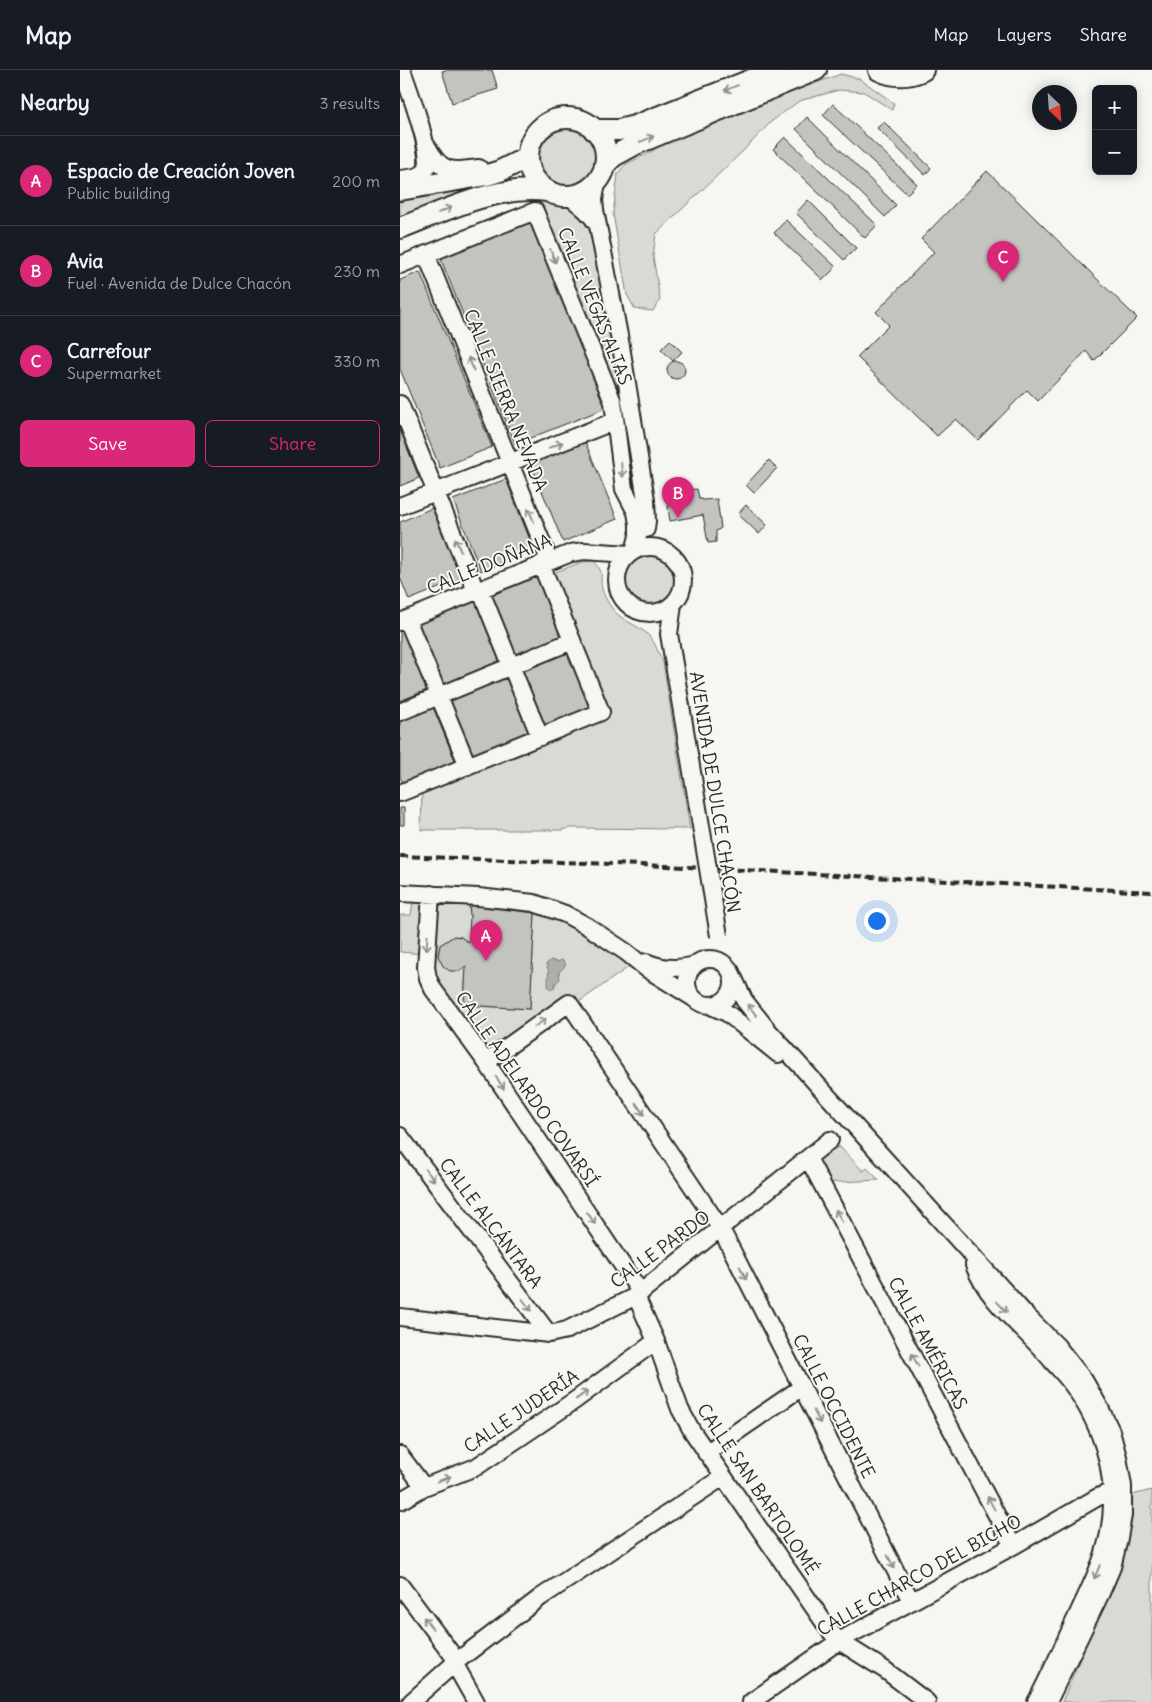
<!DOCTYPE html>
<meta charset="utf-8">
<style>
body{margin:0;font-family:Delius,sans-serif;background:#20242c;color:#f1f3f6}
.controls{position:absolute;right:15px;top:15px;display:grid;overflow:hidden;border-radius:8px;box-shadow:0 2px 12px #0003}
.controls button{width:45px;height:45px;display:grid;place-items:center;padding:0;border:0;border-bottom:1px solid #363941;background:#171b24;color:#f1f3f6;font:25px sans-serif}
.compass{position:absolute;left:632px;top:15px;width:45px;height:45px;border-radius:50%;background:#171b24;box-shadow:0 2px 12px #0003;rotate:155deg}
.you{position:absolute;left:476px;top:850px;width:18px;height:18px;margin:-12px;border:4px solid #fff;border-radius:50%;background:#1a73e8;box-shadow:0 0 0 8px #1a73e833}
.badge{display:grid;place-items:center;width:32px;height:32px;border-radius:50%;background:#db2777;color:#fff;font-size:16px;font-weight:700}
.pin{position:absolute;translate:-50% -41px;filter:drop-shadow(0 1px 2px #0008)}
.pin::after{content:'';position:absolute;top:26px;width:18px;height:15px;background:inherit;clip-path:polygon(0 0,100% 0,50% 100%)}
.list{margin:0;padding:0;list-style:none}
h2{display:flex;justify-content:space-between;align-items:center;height:65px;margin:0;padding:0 20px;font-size:21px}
h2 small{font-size:16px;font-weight:400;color:#9ea1a6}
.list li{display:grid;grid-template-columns:32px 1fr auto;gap:15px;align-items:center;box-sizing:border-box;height:90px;padding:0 20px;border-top:1px solid #363941}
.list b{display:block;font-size:19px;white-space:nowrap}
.list p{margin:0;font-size:16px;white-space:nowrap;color:#9ea1a6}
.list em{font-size:16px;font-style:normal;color:#9ea1a6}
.actions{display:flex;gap:10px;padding:15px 20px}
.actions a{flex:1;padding:11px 0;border:1px solid #db2777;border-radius:8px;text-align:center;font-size:18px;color:#db2777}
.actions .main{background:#db2777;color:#fff}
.map{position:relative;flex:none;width:752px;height:1632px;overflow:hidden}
header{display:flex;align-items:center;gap:30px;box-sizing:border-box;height:70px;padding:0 25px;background:#171b24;border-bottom:1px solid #363941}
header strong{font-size:24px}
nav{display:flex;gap:28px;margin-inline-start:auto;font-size:18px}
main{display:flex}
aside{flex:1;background:#171b24}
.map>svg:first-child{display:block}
.green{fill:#d9d9d5;stroke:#828280}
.water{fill:#aeaeab;stroke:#7a7a78}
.building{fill:#c3c3c0;stroke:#2b2b2b}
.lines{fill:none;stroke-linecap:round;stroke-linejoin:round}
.minor-casing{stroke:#2b2b2b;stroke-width:20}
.major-casing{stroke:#2b2b2b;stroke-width:24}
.minor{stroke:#f6f6f2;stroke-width:16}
.major{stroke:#f6f6f2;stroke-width:20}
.rail{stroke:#2b2b2b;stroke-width:4;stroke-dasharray:8 4;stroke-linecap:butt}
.minor-bridge-casing{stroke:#2b2b2b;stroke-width:20;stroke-linecap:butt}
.minor-bridge{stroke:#f6f6f2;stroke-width:16}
.oneway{stroke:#90908e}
.labels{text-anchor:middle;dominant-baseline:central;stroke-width:4;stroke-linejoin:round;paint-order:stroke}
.street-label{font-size:18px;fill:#2b2b2b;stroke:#f6f6f2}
</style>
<header>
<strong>Map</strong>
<nav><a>Map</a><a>Layers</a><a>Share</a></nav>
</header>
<main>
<aside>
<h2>Nearby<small>3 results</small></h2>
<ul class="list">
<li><span class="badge">A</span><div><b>Espacio de Creación Joven</b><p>Public building</p></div><em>200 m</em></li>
<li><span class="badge">B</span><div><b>Avia</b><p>Fuel · Avenida de Dulce Chacón</p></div><em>230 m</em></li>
<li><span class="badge">C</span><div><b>Carrefour</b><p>Supermarket</p></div><em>330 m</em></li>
</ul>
<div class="actions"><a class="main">Save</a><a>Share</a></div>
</aside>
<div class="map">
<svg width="752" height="1632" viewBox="0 0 752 1632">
<rect width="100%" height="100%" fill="#f6f6f2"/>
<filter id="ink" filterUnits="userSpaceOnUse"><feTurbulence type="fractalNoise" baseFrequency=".02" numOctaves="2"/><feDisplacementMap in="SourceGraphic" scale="10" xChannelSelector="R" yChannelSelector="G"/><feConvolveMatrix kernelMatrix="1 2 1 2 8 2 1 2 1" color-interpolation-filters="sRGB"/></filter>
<g filter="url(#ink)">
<path class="green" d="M 441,4 L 460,9 L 494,33 L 492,40 L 464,22 L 439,20 L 399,31 L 372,51 L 343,81 L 256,164 L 253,186 L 260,230 L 253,241 L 235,239 L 227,225 L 213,144 L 218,103 L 226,94 L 251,82 L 273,66 L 327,45 Z
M133 87a33 33 0 1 1 66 0a33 33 0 1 1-66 0Z
M 65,119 L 67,123 L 0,150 L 0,128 Z
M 147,121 L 159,125 L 169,126 L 191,145 L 232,344 L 215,347 L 138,135 Z
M221 510a29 29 0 1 1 58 0a29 29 0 1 1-58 0Z
M 194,491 C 206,505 199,505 202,519 C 204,525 207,532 211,537 C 219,549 233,553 245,562 C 254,569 258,582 263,592 L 290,759 L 169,758 L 162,760 L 21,760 L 22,721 L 201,642 L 148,505 L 182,492 Z
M 14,823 L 71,828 L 69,873 L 61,867 L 54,866 L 40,875 L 38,885 C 45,899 51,906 66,896 L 64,935 L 130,939 L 135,843 L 165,844 L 237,891 L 172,937 L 86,992 L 33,919 L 26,884 L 0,882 L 0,845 L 11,845 Z
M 430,1070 L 437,1078 L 439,1076 L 463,1101 L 467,1098 L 479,1110 L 421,1113 L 408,1088 Z
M 752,1420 L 752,1632 L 662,1632 L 722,1488 L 730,1455 L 732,1425 Z"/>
<path class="water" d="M 151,890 L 157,892 L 162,890 L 166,895 L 159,902 L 160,909 L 155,914 L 154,918 L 151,919 L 148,917 C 149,911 147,907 149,902 L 146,894 Z"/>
<path class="building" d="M 46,0 L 92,0 L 98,19 L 52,33 L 42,1 Z
M 433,34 L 517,114 L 507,124 L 423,45 Z
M 407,47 L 496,135 L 485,147 L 396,59 Z
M 484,52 L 531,98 L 525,105 L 477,58 Z
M 385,67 L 477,155 L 465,168 L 373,79 Z
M 587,101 L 737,248 L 694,291 L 686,281 L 638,331 L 627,320 L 578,370 L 556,349 L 537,366 L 457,287 L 489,255 L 476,242 L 534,182 L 521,169 Z
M 408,130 L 456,178 L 444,190 L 396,143 Z
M 132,150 L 206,338 L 115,374 L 40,187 Z
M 386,150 L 436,197 L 423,210 L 374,163 Z
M 20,202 L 92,377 L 40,398 L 0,299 L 0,210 Z
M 270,270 L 282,282 L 273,291 L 261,279 Z
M267 300a9 9 0 1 1 18 0a9 9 0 1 1-18 0Z
M 0,359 L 19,408 L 0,416 Z
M 184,369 L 217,449 L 163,472 L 130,392 Z
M 369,390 L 377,398 L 354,423 L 346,415 Z
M 106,409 L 134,480 L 81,501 L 53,430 Z
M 297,419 L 299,428 L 303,430 L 317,429 L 321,458 L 316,461 L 316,472 L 308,473 L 303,445 L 270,451 L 266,423 Z
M 346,435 L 367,455 L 359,464 L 338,444 Z
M 32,438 L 61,509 L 9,530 L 0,507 L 0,452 Z
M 140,505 L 166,566 L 114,588 L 88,526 Z
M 75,530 L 100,591 L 41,615 L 16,554 Z
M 4,559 L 29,619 L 0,631 L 0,560 Z
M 169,580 L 194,638 L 144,659 L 119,600 Z
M 107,606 L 131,664 L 73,688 L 50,629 Z
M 33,637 L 57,695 L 4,716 L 0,707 L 0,650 Z
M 0,738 L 4,738 L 4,755 L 0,755 Z
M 69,834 L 135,843 L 130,939 L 64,935 L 66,896 L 60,901 L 50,901 L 43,896 L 38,886 L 40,875 L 54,866 L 61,867 L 69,873 L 70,845 Z"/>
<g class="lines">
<defs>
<path id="minor" d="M 27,76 C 41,103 52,102 79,98
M 0,109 C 8,108 20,108 25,101 C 35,88 8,17 2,0
M 197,112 L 194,130 L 195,140 L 221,276 L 246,430 L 247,451 L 246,459
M 169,126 C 180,135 190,142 197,154
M 26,184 L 149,490
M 0,195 L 135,141 L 213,332 L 224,419 L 236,442 L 238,454 L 238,466 L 234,481
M 0,334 L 76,521
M 0,436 L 215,351
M217 510a33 33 0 1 1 66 0a33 33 0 1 1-66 0Z
M 80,519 L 140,667
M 273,534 L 269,564 L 304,774
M 7,549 L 68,696
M 0,552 L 171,483 L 184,481 L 230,484
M 0,642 L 172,571
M 0,723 L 201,642 L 141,494
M 0,823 L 78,827 L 134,833 L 165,844 L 187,856 L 226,882 L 247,899 L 295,929
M 31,824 L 26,897 L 28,908 L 33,919 L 86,992 L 241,1223
M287 912a23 23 0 1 1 46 0a23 23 0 1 1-46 0Z
M 246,892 C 262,899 278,900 295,895
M 331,902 L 344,930 L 367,959 L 627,1246 L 657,1276 L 684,1310 L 700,1338 L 711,1361 L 718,1387 L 723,1416 L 723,1445 L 718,1473 L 712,1497 L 700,1525 L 648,1632
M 309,935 L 327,943 L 378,984
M 86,992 L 169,933 L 321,1159 L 511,1531
M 0,1066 L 149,1264
M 408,1088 L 613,1476
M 574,1195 C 588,1233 627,1260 652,1291 C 660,1300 668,1308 674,1317 C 709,1366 722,1426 704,1483 C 697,1505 686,1526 677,1546 C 663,1575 651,1604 636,1632
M 236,1226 L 256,1271 L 280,1339 L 292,1361 L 430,1561 L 439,1571 L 485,1600 L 527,1632
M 0,1247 L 149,1264 L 167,1260 L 236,1226 L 430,1070
M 306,1383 L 402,1317
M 0,1385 L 24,1417
M 0,1431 L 24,1417 L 76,1397 L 174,1331 L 256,1271
M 0,1515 L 57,1591
M 54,1593 L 76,1632
M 11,1632 L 57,1591 L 141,1527 L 323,1407
M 351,1632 L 439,1571 L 613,1476 L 698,1427 L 712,1421"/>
<path id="major" d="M 479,0 C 493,7 509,7 523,0
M128 87a39 39 0 1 1 78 0a39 39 0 1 1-78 0Z
M 194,60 L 219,60 L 235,56 L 376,0
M 205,94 L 214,86 L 236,74 L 416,0
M 0,120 L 87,105 L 100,101 L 128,87
M 0,158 C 47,140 95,115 147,121"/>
</defs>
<use href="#minor" class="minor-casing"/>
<use href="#major" class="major-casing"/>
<use href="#minor" class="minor"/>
<use href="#major" class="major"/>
<path class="rail" d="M 0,786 L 267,796 L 752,822"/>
<defs>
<path id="minor-bridge" d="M 304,774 L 319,866"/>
</defs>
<use href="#minor-bridge" class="minor-bridge-casing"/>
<use href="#minor-bridge" class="minor-bridge"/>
</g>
<defs><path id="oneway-shaft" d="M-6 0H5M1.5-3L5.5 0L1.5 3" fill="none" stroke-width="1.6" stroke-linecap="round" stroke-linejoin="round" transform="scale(1.25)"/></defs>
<g class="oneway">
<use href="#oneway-shaft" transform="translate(331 18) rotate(158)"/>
<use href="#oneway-shaft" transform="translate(247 69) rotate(-23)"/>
<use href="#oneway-shaft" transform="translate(45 140) rotate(-22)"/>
<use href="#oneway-shaft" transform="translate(153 186) rotate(68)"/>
<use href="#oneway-shaft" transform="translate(71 294) rotate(-112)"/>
<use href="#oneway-shaft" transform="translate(156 375) rotate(-21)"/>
<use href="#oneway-shaft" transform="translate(222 400) rotate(82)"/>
<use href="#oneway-shaft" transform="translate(131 445) rotate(-112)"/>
<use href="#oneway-shaft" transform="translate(58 475) rotate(-112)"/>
<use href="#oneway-shaft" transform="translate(27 873) rotate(94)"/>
<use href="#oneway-shaft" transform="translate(352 940) rotate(-128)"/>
<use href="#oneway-shaft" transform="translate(140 953) rotate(-35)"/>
<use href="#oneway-shaft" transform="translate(100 1013) rotate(56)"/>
<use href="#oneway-shaft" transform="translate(240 1039) rotate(56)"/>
<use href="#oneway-shaft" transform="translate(30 1105) rotate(52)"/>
<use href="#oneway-shaft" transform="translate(439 1146) rotate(-118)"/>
<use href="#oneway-shaft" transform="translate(191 1148) rotate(56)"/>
<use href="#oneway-shaft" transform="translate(343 1203) rotate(63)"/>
<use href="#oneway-shaft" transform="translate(127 1235) rotate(53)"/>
<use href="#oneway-shaft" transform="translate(602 1237) rotate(46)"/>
<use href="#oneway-shaft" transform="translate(515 1290) rotate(-118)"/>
<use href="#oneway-shaft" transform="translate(182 1325) rotate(-36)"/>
<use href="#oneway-shaft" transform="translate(417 1347) rotate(63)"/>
<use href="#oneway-shaft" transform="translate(44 1409) rotate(-21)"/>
<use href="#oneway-shaft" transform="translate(591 1433) rotate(-118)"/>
<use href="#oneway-shaft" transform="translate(491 1492) rotate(63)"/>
<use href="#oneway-shaft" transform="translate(697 1502) rotate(112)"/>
<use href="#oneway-shaft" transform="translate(28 1553) rotate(-127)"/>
</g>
</g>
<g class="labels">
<g class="street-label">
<text transform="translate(195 236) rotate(68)">CALLE VEGAS ALTAS</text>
<text transform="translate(106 330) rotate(68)">CALLE SIERRA NEVADA</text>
<text transform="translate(89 494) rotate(-22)">CALLE DOÑANA</text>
<text transform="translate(315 722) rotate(81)">AVENIDA DE DULCE CHACÓN</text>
<text transform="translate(127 1019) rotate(55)">CALLE ADELARDO COVARSÍ</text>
<text transform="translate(91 1153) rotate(53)">CALLE ALCÁNTARA</text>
<text transform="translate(260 1179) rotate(-36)">CALLE PARDO</text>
<text transform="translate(528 1273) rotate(62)">CALLE AMÉRICAS</text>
<text transform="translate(434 1336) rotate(63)">CALLE OCCIDENTE</text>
<text transform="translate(121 1341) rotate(-34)">CALLE JUDERÍA</text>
<text transform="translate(358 1419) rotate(56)">CALLE SAN BARTOLOMÉ</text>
<text transform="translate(519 1505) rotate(-29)">CALLE CHARCO DEL BICHO</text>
</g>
</g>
</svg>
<div class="controls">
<button>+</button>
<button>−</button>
</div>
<svg class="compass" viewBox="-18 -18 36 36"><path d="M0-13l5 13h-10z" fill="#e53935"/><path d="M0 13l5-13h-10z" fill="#9ea1a6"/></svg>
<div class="you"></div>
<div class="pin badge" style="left:86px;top:891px">A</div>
<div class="pin badge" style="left:278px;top:448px">B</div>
<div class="pin badge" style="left:603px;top:212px">C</div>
</div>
</main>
